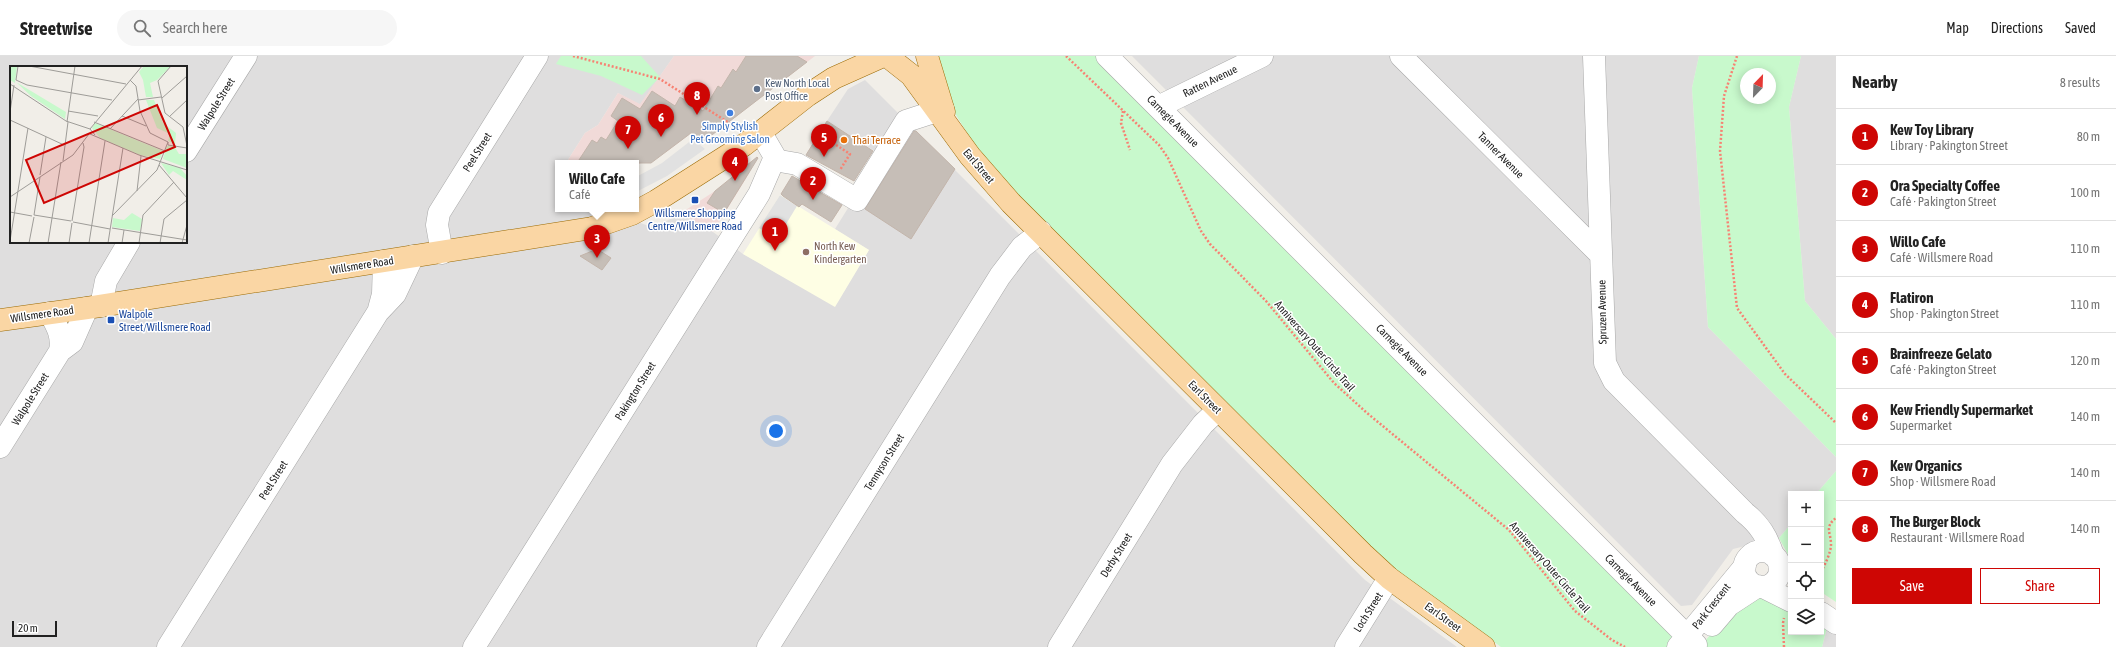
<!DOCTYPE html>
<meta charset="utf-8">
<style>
body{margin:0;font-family:"Asap Condensed",sans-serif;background:#f6f6f6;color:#222}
.controls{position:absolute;right:12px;bottom:12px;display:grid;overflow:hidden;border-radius:0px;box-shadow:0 2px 10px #0003}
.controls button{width:36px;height:36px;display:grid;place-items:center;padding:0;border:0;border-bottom:1px solid #e0e0e0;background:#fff;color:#222;font:20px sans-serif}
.compass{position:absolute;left:1740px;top:12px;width:36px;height:36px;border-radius:50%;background:#fff;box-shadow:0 2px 10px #0003;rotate:23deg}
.scale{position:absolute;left:12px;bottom:10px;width:45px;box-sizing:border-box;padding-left:4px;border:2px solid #212121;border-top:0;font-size:11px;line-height:14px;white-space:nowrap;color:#212121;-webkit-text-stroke:3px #fff;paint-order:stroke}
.you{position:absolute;left:776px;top:375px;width:14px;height:14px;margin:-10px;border:3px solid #fff;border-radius:50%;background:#1a73e8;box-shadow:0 0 0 6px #1a73e833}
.badge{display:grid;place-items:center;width:26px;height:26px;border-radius:50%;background:#ce0604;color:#fff;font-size:13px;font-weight:700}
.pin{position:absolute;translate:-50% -33px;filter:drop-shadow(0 1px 2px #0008)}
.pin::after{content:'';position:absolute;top:21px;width:14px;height:12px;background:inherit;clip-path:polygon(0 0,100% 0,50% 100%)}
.popup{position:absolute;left:555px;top:104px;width:84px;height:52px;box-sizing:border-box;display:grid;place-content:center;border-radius:0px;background:#fff;filter:drop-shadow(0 1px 3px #0005);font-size:13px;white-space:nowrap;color:#767676}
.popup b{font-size:15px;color:#222}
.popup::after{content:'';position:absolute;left:50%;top:100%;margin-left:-8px;border:8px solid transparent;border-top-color:#fff}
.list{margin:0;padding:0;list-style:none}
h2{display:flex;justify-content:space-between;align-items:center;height:52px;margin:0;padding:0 16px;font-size:17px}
h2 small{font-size:13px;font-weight:400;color:#767676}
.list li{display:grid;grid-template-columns:26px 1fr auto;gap:12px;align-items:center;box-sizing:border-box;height:56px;padding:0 16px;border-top:1px solid #e0e0e0}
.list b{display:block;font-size:15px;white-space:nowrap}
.list p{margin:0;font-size:13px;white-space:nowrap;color:#767676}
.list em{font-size:13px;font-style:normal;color:#767676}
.actions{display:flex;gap:8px;padding:12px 16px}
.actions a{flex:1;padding:9px 0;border:1px solid #ce0604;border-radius:0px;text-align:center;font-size:14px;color:#ce0604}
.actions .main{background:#ce0604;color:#fff}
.icon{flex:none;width:22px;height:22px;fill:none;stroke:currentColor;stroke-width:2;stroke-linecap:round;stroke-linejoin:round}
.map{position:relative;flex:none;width:1836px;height:591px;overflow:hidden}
header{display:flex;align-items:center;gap:24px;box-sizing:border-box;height:56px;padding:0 20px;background:#fff;border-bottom:1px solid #e0e0e0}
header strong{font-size:19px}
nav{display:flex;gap:22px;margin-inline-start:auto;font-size:14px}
.search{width:280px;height:36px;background:#f6f6f6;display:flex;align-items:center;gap:10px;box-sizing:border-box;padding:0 14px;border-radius:22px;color:#767676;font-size:15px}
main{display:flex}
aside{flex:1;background:#fff}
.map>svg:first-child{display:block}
.residential{fill:#dfdede;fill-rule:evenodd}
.commercial{fill:#f1dad8}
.education{fill:#fefee4}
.park{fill:#c8f9cc;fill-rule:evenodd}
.parking{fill:#e1e1e1}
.building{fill:#c6beb7;stroke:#c3b5ab}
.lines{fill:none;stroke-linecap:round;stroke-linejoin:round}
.minor-casing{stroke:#a8a8a8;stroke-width:23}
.major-casing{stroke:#9b6a03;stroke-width:23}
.path{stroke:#f78273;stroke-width:2.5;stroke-dasharray:2 2;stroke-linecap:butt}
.minor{stroke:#fff;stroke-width:22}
.major{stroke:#fad6a4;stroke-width:22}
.service-dot{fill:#5c6f8a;stroke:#fff;stroke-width:1.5}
.shop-dot{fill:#3f7fe0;stroke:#fff;stroke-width:1.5}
.food-dot{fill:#e8710a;stroke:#fff;stroke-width:1.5}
.transit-dot{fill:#1a4fb4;stroke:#fff;stroke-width:1.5}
.education-dot{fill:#8d6e63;stroke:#fff;stroke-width:1.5}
.labels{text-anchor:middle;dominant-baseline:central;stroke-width:3;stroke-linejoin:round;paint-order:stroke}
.street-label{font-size:11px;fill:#212121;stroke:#fff}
.service-label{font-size:11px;fill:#4e5e75;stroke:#fff;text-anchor:start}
.shop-label{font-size:11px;fill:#366cbe;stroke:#fff}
.food-label{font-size:11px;fill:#c56008;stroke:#fff;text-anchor:start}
.transit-label{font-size:11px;fill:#164399;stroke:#fff}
.education-label{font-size:11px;fill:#785e54;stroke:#fff;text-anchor:start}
.inset-road{fill:none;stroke:#9e9c98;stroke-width:1}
.view{fill:#ce0604;fill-opacity:0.15;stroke:#ce0604;stroke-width:2}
.inset-edge{fill:none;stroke:#212121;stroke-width:2}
</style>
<header>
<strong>Streetwise</strong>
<div class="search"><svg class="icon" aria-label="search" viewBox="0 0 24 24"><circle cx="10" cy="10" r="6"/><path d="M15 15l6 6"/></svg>Search here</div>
<nav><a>Map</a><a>Directions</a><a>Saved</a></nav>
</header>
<main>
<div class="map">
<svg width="1836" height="591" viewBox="0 0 1836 591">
<rect width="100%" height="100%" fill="#f1eee8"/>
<path class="residential" d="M 0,0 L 674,0 L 640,49 L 618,37 L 598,69 L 585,77 L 566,107 L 558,107 L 558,119 L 556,122 L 558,124 L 558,153 L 603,153 L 654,172 L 681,157 L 713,176 L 743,198 L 835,250 L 869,194 L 835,173 L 881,99 L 827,65 L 848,33 L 865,24 L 1365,524 L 1457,591 L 0,591 ZM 11,11 L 186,11 L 186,186 L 11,186 Z
M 1132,0 L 1699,0 L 1692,32 L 1708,271 L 1836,401 L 1836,415 L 1816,438 L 1791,438 L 1791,468 L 1779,482 L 1733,493 L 1692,549 L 1681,550 Z
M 1801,0 L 1836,0 L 1836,283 L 1805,245 L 1789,51 Z
M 1836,566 L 1836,591 L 1822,591 L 1827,572 Z"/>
<path class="commercial" d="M 674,0 L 815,0 L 704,85 L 691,77 L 666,96 L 651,101 L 636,110 L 636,107 L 566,107 L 585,77 L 598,69 L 618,37 L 640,48 Z
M 744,112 L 750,116 L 713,176 L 681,157 L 715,135 Z"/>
<path class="education" d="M 780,139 L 869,194 L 835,251 L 743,198 Z"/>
<path class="park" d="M 561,0 L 641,0 L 660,21 L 642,39 L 601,20 L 556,8 Z
M 935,0 L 1098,0 L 1673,581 L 1672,591 L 1501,591 L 1382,503 L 1033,156 L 974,88 L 956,59 L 945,31 Z
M 1699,0 L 1801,0 L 1789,51 L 1805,245 L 1836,283 L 1836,401 L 1708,271 L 1692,32 ZM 1746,18 L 1770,18 L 1770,42 L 1746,42 Z
M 1836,415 L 1836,546 L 1821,536 L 1821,438 L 1816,438 Z
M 1791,468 L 1791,504 L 1779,482 Z
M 1764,541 L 1791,549 L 1791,576 L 1821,576 L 1821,568 L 1827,572 L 1822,591 L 1700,591 L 1730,555 L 1745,545 Z"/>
<path class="parking" d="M 693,83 L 705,93 L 667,120 L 636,136 L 636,121 L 662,107 Z
M 780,139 L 797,150 L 777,183 L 759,172 Z"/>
<path class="building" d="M 746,0 L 797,0 L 807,6 L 704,85 L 691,77 L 651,107 L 577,107 L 592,84 L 597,87 L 601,81 L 606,84 L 618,65 L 611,60 L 622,42 L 640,53 L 652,35 L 675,50 L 680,41 L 703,55 L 718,30 L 721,32 L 733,13 L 736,16 Z
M 827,65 L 873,95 L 854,125 L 806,99 Z
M 914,75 L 916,75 L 955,113 L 911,183 L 865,153 Z
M 757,101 L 758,102 L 724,157 L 707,147 L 715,135 Z
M 792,120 L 842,149 L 831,166 L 802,148 L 799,151 L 783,140 L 781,138 Z
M 597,193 L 611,202 L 602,214 L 580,200 Z"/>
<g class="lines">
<defs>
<path id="minor" d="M 1107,0 L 1696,589
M 1401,0 L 1601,199
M 1594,0 L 1605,307 L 1614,325 L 1745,457 C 1760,469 1767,481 1773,499
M 1158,51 L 1262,0
M 186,95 L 246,0
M 774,104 L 797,108 L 857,144 L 906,65 L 943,53
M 442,197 L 437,169 L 439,157 L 537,0
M 101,250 L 106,225 L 129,186
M 379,253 L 383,238 L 384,205
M 50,257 C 57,270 63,280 60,295
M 0,391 L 60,295 L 72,286 L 87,252
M1744 513a18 18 0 1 1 36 0a18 18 0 1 1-36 0Z
M 1763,531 L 1791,545
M 1821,557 L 1836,567
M 1712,569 L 1729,549 L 1758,530
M 168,591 L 378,256 L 395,238 L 413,200
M 474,591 L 759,138 L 775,101 L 761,77
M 768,591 L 1000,220 L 1022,191 L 1041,176
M 1059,591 L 1172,408 L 1203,368 L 1218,354
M 1346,591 L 1389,522
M 1678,591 L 1745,510"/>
<path id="major" d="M 927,0 L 944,56
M 892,4 L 911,19 L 970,100 L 1011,147 L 1363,498 L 1389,522 L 1484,591
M 0,264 L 87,252 L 592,172 L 632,158 L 656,145 L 744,89 L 808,39 L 834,22 L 881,1"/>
</defs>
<use href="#minor" class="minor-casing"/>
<use href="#major" class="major-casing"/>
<path class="path" d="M 573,0 L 660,23 L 737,72
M 1066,0 L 1159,89 L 1168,102 L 1201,175 L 1210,188 L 1266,245 L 1334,327 L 1367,357 L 1509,474 L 1575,555 L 1612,584 L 1625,591
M 1737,0 L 1724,40 L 1720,95 L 1737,252 L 1785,318 L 1836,367
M 1123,55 L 1121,67 L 1130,94
M 816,76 L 850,98 L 840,114
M 1821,516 C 1825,508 1831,497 1831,488 C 1831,477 1824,471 1836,462
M 1784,591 L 1783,567 L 1784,562"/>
<use href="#minor" class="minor"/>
<use href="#major" class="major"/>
</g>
<circle class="service-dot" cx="757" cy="33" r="4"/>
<circle class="shop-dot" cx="730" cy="57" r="4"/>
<circle class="food-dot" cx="844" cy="84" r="4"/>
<g class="transit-dot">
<rect x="691" y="140" width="8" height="8" rx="2"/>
<rect x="107" y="260" width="8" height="8" rx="2"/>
</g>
<circle class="education-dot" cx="806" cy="196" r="4"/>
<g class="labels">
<g class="street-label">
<text transform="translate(1210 25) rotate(-26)">Ratten Avenue</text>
<text transform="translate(216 48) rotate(-58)">Walpole Street</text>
<text transform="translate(1173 65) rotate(45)">Carnegie Avenue</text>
<text transform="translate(477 96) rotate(-58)">Peel Street</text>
<text transform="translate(1501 99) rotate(45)">Tanner Avenue</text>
<text transform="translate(979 110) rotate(50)">Earl Street</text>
<text transform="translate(362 209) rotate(-9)">Willsmere Road</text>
<text transform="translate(1602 256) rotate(-91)">Spruzen Avenue</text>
<text transform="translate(42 258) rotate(-8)">Willsmere Road</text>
<text transform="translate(1315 290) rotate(49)">Anniversary Outer Circle Trail</text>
<text transform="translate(1402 294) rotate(45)">Carnegie Avenue</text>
<text transform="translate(635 335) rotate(-58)">Pakington Street</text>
<text transform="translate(1205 341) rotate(45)">Earl Street</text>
<text transform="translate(30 343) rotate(-58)">Walpole Street</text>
<text transform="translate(884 406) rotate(-58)">Tennyson Street</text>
<text transform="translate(273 424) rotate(-58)">Peel Street</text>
<text transform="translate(1116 499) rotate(-58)">Derby Street</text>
<text transform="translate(1550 511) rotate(49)">Anniversary Outer Circle Trail</text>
<text transform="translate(1631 524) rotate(45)">Carnegie Avenue</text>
<text transform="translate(1711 550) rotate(-52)">Park Crescent</text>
<text transform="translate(1368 556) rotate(-58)">Loch Street</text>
<text transform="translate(1443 561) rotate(36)">Earl Street</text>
</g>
<g class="service-label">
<text x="765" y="27">Kew North Local<tspan x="765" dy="13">Post Office</tspan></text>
</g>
<g class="shop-label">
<text x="730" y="70">Simply Stylish<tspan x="730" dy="13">Pet Grooming Salon</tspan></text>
</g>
<g class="food-label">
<text x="852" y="84">Thai Terrace</text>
</g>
<g class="transit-label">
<text x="695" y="157">Willsmere Shopping<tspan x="695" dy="13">Centre/Willsmere Road</tspan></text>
<text x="119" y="258" text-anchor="start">Walpole<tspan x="119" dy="13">Street/Willsmere Road</tspan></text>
</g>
<g class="education-label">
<text x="814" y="190">North Kew<tspan x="814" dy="13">Kindergarten</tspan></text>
</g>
</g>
<g transform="translate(10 10)">
<rect width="177" height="177" fill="#f1eee8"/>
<path d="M 0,0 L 7,0 L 5,17 L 0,14 ZM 134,0 L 161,0 L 147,14 L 140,17 L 143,31 L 136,31 L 133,14 L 129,6 ZM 6,16 L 56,46 L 55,53 L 21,30 ZM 136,34 L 144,34 L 153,57 L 166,67 L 165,78 L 158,75 L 160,68 L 147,62 ZM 85,57 L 153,85 L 150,93 L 130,89 L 90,72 L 82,62 ZM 157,80 L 164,80 L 169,88 L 177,88 L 177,102 L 153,93 ZM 151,97 L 170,102 L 177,110 L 177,114 L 163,105 L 159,109 ZM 122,147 L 132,153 L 130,165 L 102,161 L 103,152 L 114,154 Z" fill="#c8f9cc"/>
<path class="inset-road" d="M 8,0 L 6,14 L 17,19 L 102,34M 19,0 L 116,18M 161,0 L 148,15 L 155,47 L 173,61 L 177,80M 120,14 L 126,20 L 130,45 L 140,67 L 158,76M 0,18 L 56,55 L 80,63 L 85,69M 152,32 L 177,10M 128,34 L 151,31M 58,45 L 88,50M 0,46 L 4,19M 112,50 L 136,60M 159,51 L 177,34M 0,54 L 54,79M 57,56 L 65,0M 84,56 L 155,85M 80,63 L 132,0M 100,63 L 128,33M 80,68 L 129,89 L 177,104M 158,79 L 177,82M 53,95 L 58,56M 149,99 L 177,132M 30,109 L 36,71M 127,125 L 131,90M 0,131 L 63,89 L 79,68M 0,146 L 22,150M 24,149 L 30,111M 24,149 L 61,155M 102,150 L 147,104 L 158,76 L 158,79M 62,155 L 74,81 L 73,77M 63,156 L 100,163M 102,162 L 177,174M 0,175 L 18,62M 19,177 L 24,151M 38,177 L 51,96M 59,177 L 62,157M 79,177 L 95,75M 98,177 L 113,82M 112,177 L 114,164M 129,177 L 133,149 L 164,116M 150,177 L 154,153 L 177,134M 172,177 L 177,159"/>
<path class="view" d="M 147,39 L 165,81 L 34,137 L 16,94 Z"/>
<rect width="177" height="177" class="inset-edge"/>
</g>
</svg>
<div class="controls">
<button>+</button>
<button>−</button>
<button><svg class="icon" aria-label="locate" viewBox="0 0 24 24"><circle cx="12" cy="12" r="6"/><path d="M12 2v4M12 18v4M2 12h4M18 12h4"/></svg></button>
<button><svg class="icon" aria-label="layers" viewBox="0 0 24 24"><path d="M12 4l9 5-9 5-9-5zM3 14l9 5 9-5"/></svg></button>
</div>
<svg class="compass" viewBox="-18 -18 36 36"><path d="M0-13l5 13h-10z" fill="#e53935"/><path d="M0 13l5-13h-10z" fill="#767676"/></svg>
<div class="scale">20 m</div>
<div class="you"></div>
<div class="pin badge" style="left:775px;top:195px">1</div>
<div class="pin badge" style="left:813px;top:144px">2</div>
<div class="pin badge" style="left:597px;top:202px">3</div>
<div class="popup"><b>Willo Cafe</b>Café</div>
<div class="pin badge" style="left:735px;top:125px">4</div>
<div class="pin badge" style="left:824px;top:101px">5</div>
<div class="pin badge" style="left:661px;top:81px">6</div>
<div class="pin badge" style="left:628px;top:93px">7</div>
<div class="pin badge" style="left:697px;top:59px">8</div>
</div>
<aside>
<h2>Nearby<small>8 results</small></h2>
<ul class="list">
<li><span class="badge">1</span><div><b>Kew Toy Library</b><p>Library · Pakington Street</p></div><em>80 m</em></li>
<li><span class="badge">2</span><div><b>Ora Specialty Coffee</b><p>Café · Pakington Street</p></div><em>100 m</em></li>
<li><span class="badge">3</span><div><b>Willo Cafe</b><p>Café · Willsmere Road</p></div><em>110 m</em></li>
<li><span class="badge">4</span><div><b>Flatiron</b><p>Shop · Pakington Street</p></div><em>110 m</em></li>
<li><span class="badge">5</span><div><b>Brainfreeze Gelato</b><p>Café · Pakington Street</p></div><em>120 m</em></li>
<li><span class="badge">6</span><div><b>Kew Friendly Supermarket</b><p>Supermarket</p></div><em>140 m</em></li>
<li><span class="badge">7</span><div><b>Kew Organics</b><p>Shop · Willsmere Road</p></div><em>140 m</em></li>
<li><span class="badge">8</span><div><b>The Burger Block</b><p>Restaurant · Willsmere Road</p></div><em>140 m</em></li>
</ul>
<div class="actions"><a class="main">Save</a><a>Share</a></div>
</aside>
</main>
